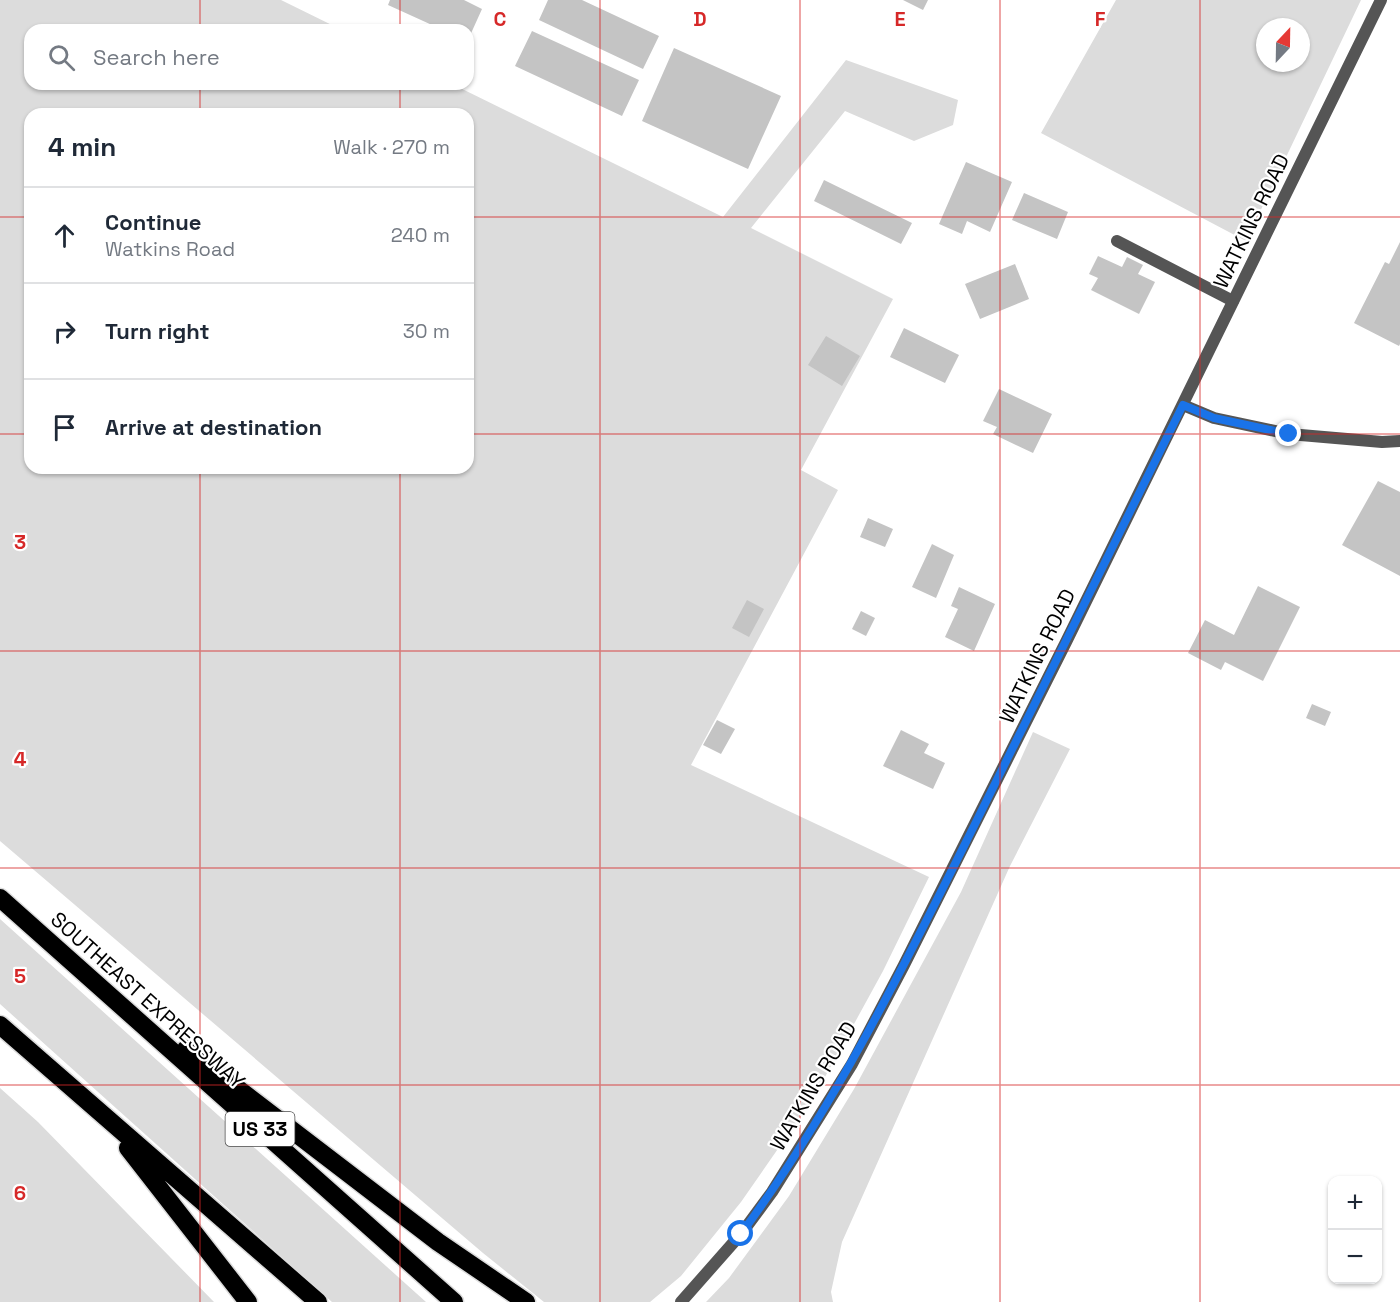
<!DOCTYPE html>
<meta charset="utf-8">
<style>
body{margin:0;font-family:"Space Grotesk",sans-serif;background:#f6f6f7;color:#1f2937}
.controls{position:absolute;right:18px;bottom:18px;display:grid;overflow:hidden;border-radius:12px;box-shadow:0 2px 4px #0004}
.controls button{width:54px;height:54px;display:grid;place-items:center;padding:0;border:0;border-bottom:2px solid #e0e1e3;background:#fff;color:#1f2937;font:30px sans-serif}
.compass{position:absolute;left:1256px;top:18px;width:54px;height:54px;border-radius:50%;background:#fff;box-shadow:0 2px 4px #0004;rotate:22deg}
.stop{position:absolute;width:18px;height:18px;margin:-14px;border:4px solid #1a73e8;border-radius:50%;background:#fff}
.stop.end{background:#1a73e8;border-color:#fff;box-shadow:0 2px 6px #0008}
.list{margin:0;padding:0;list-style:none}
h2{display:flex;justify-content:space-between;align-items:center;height:78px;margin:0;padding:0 24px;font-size:26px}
h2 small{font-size:20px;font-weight:400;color:#747a83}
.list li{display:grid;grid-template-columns:39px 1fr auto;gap:18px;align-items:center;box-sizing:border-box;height:96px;padding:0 24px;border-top:2px solid #e0e1e3}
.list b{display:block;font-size:22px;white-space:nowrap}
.list p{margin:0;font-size:20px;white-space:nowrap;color:#747a83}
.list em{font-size:20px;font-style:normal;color:#747a83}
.icon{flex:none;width:33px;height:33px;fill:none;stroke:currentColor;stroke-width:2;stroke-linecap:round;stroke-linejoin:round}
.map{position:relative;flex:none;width:1400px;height:1302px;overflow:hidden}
.search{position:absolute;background:#fff;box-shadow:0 2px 4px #0004;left:24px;top:24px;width:450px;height:66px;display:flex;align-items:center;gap:15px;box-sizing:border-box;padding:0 21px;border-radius:18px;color:#747a83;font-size:22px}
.panel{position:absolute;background:#fff;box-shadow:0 2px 4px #0004;left:24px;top:108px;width:450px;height:366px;border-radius:18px}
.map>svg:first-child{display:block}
.green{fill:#dcdcdc;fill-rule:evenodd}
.building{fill:#c4c4c4}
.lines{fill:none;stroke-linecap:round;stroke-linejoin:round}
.motorway-casing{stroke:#dbdbdb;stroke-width:21}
.service{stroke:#555;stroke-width:12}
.tertiary{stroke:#555;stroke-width:12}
.motorway{stroke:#000;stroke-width:18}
.route{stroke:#1a73e8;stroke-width:8}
.grid{fill:none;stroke:#d62828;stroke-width:1.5;stroke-opacity:0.55}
.labels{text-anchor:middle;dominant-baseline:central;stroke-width:4.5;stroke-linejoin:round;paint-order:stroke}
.shield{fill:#fff;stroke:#4c4c4c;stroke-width:1.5}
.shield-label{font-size:20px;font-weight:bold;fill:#000}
.street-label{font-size:21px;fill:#000;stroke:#fff}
.grid-label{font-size:20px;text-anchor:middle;font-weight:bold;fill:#d62828;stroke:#fff;stroke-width:4.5;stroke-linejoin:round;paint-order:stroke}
</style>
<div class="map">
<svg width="1400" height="1302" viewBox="0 0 1400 1302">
<rect width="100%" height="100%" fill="#fff"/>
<path class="green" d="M 0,0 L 281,0 L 342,30 L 30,30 L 30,84 L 452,84 L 723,217 L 846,60 L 958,100 L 953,125 L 914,141 L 845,111 L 751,228 L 893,299 L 801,470 L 838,490 L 691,765 L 929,877 L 883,971 L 814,1097 L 741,1202 L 681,1276 L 650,1302 L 544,1302 L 483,1253 L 0,841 ZM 30,114 L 468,114 L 468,468 L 30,468 Z
M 1116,0 L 1361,0 L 1246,241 L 1041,133 ZM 1265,27 L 1301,27 L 1301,63 L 1265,63 Z
M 1033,732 L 1070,749 L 1010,866 L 842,1242 L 831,1292 L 833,1302 L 706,1302 L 729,1278 L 789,1196 L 854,1089 L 961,892 Z
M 0,919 L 426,1302 L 332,1302 L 0,1004 Z
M 0,1088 L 38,1122 L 214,1302 L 0,1302 Z"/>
<path class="building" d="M 390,0 L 464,0 L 482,9 L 468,40 L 468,30 L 443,30 L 388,5 Z
M 548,0 L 582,0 L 659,36 L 643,69 L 539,20 Z
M 903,0 L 928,0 L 923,10 Z
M 532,31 L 639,80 L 622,116 L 515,66 Z
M 674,48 L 781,96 L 748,169 L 642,121 Z
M 966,162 L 1012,182 L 990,232 L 967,221 L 962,234 L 939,224 Z
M 824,180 L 912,223 L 901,244 L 814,201 Z
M 1024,193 L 1068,212 L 1057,239 L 1012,220 Z
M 1400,242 L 1400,344 L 1399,346 L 1354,323 L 1385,262 L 1389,264 Z
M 1098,256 L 1122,267 L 1127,257 L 1143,265 L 1138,274 L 1155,282 L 1139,314 L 1091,290 L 1098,278 L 1089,274 Z
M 1015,264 L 1029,299 L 980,319 L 965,284 Z
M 904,328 L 959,355 L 945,383 L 890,357 Z
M 826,336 L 860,356 L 842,386 L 808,365 Z
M 999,389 L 1052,414 L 1033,453 L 993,434 L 997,427 L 983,421 Z
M 1378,481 L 1400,492 L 1400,576 L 1342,545 Z
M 868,518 L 893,529 L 885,547 L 860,537 Z
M 932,544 L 954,555 L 936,598 L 912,587 Z
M 1258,586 L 1300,607 L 1263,681 L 1225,662 L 1221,670 L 1188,653 L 1205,620 L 1234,635 Z
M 959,587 L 995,604 L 974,651 L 945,637 L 958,609 L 951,606 Z
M 747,600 L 764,609 L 749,637 L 732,628 Z
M 861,611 L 875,618 L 866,636 L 852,629 Z
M 1312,704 L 1331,712 L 1325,726 L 1306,718 Z
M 717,720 L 735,729 L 721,754 L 703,745 Z
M 901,730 L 929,744 L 924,753 L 945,763 L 933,789 L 883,766 Z"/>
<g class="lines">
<defs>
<path id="motorway" d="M 0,898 L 454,1302
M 0,1025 L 318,1302
M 186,1049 L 438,1242 L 526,1302
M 128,1148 L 248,1302"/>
</defs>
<use href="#motorway" class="motorway-casing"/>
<path class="service" d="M 1117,241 L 1233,301
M 1183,405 L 1214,418 L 1289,434 L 1382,442 L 1400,441"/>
<path class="tertiary" d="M 681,1302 L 741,1234 L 772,1192 L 852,1064 L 904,965 L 1067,640 L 1381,0"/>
<use href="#motorway" class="motorway"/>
</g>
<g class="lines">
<path class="route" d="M 741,1234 C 834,1108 903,968 973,828 C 1043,687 1113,546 1183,405 L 1214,418 L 1289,434"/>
</g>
<path class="grid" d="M 200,0 L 200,30M 400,0 L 400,30M 600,0 L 600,1302M 800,0 L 800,1302M 1000,0 L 1000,1302M 1200,0 L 1200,1302M 200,84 L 200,114M 400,84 L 400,114M 0,217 L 30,217M 468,217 L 1400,217M 0,434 L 30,434M 468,434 L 1400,434M 200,468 L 200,1302M 400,468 L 400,1302M 0,651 L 1400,651M 0,868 L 1400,868M 0,1085 L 1400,1085"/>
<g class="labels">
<rect class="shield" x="225.5" y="1112" width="69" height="34" rx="4.5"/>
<g class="shield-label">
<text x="260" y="1129">US 33</text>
</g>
<g class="street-label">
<text transform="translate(1251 221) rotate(-64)">WATKINS ROAD</text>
<text transform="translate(1037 656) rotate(-64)">WATKINS ROAD</text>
<text transform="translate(148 1000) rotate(42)">SOUTHEAST EXPRESSWAY</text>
<text transform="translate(813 1086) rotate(-59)">WATKINS ROAD</text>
</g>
</g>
<g class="grid-label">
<text x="500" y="26">C</text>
<text x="700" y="26">D</text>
<text x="900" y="26">E</text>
<text x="1100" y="26">F</text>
<text x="20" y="549">3</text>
<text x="20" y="766">4</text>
<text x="20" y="983">5</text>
<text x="20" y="1200">6</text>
</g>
</svg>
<div class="controls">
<button>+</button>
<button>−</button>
</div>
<svg class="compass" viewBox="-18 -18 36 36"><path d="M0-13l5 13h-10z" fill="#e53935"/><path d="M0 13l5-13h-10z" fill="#747a83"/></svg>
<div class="stop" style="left:741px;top:1234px"></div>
<div class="stop end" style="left:1289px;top:434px"></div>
<div class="search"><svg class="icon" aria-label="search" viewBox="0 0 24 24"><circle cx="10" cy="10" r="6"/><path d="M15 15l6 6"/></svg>Search here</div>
<section class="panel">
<h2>4 min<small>Walk · 270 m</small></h2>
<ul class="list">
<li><svg class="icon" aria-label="ahead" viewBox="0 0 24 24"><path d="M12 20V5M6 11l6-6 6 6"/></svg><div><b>Continue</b><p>Watkins Road</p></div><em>240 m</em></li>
<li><svg class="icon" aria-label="right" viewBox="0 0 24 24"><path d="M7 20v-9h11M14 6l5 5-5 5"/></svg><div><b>Turn right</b></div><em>30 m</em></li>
<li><svg class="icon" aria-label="arrive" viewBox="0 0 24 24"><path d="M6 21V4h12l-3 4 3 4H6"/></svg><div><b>Arrive at destination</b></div></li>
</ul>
</section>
</div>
